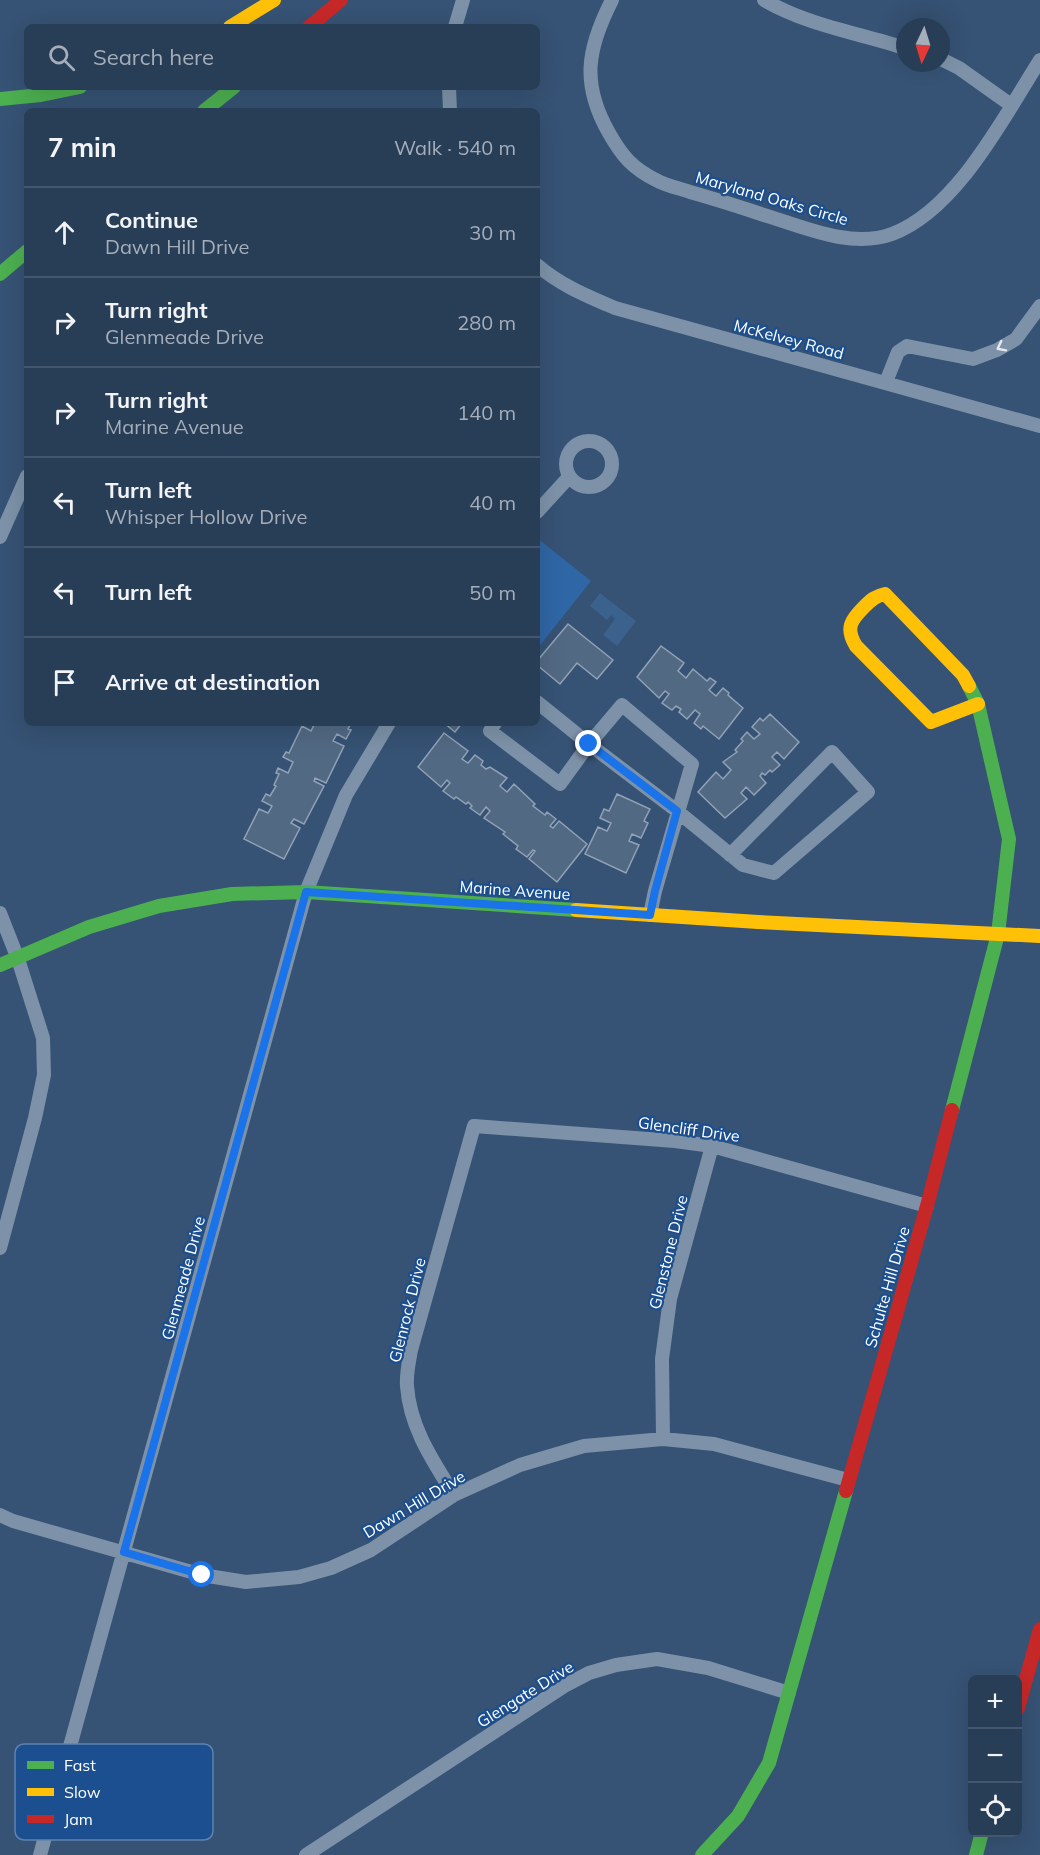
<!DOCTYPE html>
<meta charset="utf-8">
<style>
body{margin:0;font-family:Mulish,sans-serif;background:#344961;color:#f1f3f6}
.controls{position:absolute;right:18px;bottom:18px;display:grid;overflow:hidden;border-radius:9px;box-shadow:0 6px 24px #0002}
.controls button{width:54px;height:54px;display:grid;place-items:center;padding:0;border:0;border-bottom:2px solid #44576d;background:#283e57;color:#f1f3f6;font:30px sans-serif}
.compass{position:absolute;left:896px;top:18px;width:54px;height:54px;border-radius:50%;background:#283e57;box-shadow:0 6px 24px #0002;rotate:184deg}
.stop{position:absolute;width:18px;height:18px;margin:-14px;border:4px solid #1a73e8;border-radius:50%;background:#fff}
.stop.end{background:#1a73e8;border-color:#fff;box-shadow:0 2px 6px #0008}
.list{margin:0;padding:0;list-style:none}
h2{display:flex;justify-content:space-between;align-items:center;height:78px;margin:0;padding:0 24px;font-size:26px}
h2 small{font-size:20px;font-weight:400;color:#a5aeba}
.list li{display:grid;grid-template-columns:39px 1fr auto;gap:18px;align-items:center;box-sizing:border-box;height:90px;padding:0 24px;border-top:2px solid #44576d}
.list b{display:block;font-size:22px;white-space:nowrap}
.list p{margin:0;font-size:20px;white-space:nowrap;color:#a5aeba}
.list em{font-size:20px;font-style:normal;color:#a5aeba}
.icon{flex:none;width:33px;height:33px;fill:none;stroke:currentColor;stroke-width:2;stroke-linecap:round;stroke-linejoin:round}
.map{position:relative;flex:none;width:1040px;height:1855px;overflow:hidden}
.search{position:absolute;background:#283e57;box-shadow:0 6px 24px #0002;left:24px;top:24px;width:516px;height:66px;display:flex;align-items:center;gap:15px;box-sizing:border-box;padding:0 21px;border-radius:9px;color:#a5aeba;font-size:22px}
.panel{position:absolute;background:#283e57;box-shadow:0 6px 24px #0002;left:24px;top:108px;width:516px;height:618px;border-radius:9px}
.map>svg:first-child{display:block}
.green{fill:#2f66a5}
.water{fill:#3b618d}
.building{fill:#526984;stroke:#92a2b6;stroke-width:1.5}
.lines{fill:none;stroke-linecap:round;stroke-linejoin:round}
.street{stroke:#7d92a8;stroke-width:14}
.fast{stroke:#4caf50;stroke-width:14}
.slow{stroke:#ffc107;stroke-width:14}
.jam{stroke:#c62828;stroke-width:14}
.oneway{stroke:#e5e9ee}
.route{stroke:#1a73e8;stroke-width:8}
.labels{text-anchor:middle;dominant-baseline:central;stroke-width:4.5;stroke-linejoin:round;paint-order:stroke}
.street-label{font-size:16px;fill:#fff;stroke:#1b4f8f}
.key{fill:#1b4f8f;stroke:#5f84b1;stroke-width:1.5}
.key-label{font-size:16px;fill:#fff}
</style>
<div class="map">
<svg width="1040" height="1855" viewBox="0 0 1040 1855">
<rect width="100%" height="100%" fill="#365274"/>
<path class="green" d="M 537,538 L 591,581 L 537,649 Z"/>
<path class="water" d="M 600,593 L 636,621 L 617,646 L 603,635 L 615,619 L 611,615 L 607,620 L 590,606 Z"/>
<path class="building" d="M 568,624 L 613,660 L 597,679 L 577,663 L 560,684 L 537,665 L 537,661 Z
M 661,646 L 684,663 L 678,671 L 686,678 L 693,669 L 707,681 L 710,678 L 716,682 L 709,690 L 716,696 L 723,688 L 729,693 L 728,695 L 743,708 L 719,739 L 703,726 L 701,729 L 694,723 L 700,714 L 695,710 L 687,719 L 679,712 L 681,709 L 676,706 L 672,710 L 662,703 L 669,694 L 665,691 L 659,698 L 637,677 Z
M 770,714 L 799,742 L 784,759 L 777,752 L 772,757 L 780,765 L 772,772 L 770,770 L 765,775 L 762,773 L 760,776 L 766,783 L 754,795 L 746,787 L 741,793 L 747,799 L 725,818 L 698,792 L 716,772 L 723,779 L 731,770 L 723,762 L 737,752 L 735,750 L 743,741 L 741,739 L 747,732 L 754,739 L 760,734 L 752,727 L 760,718 L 763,721 Z
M 315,723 L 351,723 L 348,729 L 351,730 L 346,739 L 337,734 L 333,741 L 344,746 L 326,783 L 315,778 L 314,781 L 324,786 L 304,824 L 294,819 L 291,823 L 300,828 L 284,859 L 244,839 L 259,809 L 268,813 L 272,806 L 262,801 L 266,794 L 270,796 L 276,786 L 274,785 L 279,774 L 276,773 L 278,768 L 288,773 L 293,762 L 283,757 L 286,752 L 289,753 L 302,726 L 311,731 Z
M 444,723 L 462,723 L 455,732 Z
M 444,733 L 468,751 L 462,759 L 468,763 L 475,755 L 483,761 L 481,765 L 486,769 L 490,767 L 507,778 L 500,786 L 507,792 L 514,784 L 535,804 L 533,806 L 545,815 L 547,812 L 556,819 L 550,826 L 553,828 L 559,821 L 587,844 L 557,882 L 529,859 L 535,851 L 533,850 L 527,857 L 516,849 L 518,846 L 503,834 L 505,832 L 484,818 L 490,811 L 486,807 L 480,815 L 470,808 L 472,806 L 468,802 L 466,804 L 456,797 L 454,799 L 443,791 L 450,783 L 447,780 L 441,787 L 418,767 Z
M 617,794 L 650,809 L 644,821 L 648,823 L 641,838 L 632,834 L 629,841 L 639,845 L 626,873 L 585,854 L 598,827 L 607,831 L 611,823 L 600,818 L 604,809 L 609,811 Z"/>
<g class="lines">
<path class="street" d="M 612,0 C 587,49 581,84 609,133 C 622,156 632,168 656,180 C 666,186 679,188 690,192 C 715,199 740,207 764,215 C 804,227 851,249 892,234 C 957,210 1005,115 1040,60
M 764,0 C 807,25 858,33 905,48
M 455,27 L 463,0
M 941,59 L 959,68 L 1011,105
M 449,87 L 450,111
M 537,265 C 560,285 587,296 615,308 L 1040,426
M 886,382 L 898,352 L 907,346 L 973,359 L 997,350 L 1016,339 L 1040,306
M566 464a23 23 0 1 1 46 0a23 23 0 1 1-46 0Z
M 537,512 L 569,477
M 0,537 L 27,476
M 537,702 L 589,744 L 677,811 L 743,865 L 774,873 L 868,792 L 832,752 L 730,855
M 495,723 L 490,731 L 560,784 L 589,744 L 622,705 L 692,764 L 655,891 L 650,915
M 0,913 L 18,959 L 43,1038 L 44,1075 L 35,1118 L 0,1248
M 663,1439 L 662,1359 L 670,1299 L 712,1146
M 454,1495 C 433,1461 410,1428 407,1386 C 406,1375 409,1361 411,1350 L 474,1126 L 675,1141 L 712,1146 L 927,1206
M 0,1515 L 13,1521 L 202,1575 L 246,1582 L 299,1577 L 331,1568 L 371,1550 L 454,1495 L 520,1465 L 584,1446 L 663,1439 L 714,1444 L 848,1480
M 40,1855 L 306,892 L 346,795 L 389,723
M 306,1855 L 566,1685 L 589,1673 L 616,1665 L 657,1659 L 708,1668 L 789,1693"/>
<path class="fast" d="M 0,99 L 41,95 L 80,87
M 204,111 L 234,87
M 0,274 L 27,251
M 0,965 L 89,927 L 159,906 L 232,894 L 306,892 L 576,910
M 952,1110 L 998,934 L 1009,839 L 978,704 L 969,686
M 702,1855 L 738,1816 L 769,1763 L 846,1491
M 976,1855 L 982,1832"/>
<path class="slow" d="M 230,27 L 274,0
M 969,686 L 963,675 L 885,594 C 875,596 871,600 864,607 C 851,620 845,628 856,646 L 931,722 L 978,704
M 576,910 L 758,922 L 1040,936"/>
<path class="jam" d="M 309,27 L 341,0
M 846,1491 L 927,1206 L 952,1110
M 1018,1708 L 1040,1629"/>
</g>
<defs><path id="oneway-chevron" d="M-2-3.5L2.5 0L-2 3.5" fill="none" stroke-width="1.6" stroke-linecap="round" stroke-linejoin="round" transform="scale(1.5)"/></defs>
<use class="oneway" href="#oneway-chevron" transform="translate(1001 347) rotate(153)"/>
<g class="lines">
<path class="route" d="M 202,1575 L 124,1552 L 306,892 L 650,915 L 655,891 L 677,811 L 589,744"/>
</g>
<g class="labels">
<g class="street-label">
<text transform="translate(772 198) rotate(16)">Maryland Oaks Circle</text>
<text transform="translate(789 339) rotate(15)">McKelvey Road</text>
<text transform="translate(515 890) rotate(4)">Marine Avenue</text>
<text transform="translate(689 1129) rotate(8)">Glencliff Drive</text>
<text transform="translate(668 1252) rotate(-76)">Glenstone Drive</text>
<text transform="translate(183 1278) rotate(-75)">Glenmeade Drive</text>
<text transform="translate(887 1287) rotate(-74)">Schulte Hill Drive</text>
<text transform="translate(407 1310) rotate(-76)">Glenrock Drive</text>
<text transform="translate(414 1504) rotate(-31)">Dawn Hill Drive</text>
<text transform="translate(525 1694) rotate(-32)">Glengate Drive</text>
</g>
</g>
<rect x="15" y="1744" width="198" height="96" rx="9" class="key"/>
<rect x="27" y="1761" width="27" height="8" fill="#4caf50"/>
<rect x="27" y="1788" width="27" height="8" fill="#ffc107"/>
<rect x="27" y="1815" width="27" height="8" fill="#c62828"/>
<g class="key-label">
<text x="64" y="1771">Fast</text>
<text x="64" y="1798">Slow</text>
<text x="64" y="1825">Jam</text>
</g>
</svg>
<div class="controls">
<button>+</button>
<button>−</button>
<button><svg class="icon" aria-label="locate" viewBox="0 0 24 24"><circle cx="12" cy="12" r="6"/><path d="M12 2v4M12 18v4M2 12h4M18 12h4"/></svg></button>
</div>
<svg class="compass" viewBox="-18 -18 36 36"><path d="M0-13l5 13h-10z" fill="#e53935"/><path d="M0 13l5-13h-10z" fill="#a5aeba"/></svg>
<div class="stop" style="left:202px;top:1575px"></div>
<div class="stop end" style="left:589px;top:744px"></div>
<div class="search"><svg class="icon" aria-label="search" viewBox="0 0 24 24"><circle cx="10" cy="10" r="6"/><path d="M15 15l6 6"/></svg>Search here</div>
<section class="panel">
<h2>7 min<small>Walk · 540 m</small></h2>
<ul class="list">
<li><svg class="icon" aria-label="ahead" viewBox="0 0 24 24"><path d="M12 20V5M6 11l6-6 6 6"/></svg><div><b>Continue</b><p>Dawn Hill Drive</p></div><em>30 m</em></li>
<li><svg class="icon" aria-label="right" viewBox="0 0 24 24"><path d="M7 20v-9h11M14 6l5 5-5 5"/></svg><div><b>Turn right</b><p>Glenmeade Drive</p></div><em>280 m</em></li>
<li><svg class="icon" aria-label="right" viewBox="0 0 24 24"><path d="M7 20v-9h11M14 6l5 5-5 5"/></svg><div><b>Turn right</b><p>Marine Avenue</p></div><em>140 m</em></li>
<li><svg class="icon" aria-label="left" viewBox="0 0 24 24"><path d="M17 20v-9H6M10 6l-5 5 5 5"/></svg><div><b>Turn left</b><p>Whisper Hollow Drive</p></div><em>40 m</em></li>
<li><svg class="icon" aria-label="left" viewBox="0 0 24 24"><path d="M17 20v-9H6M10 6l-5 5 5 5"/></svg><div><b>Turn left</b></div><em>50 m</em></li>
<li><svg class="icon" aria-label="arrive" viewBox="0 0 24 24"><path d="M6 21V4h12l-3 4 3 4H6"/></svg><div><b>Arrive at destination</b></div></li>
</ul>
</section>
</div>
